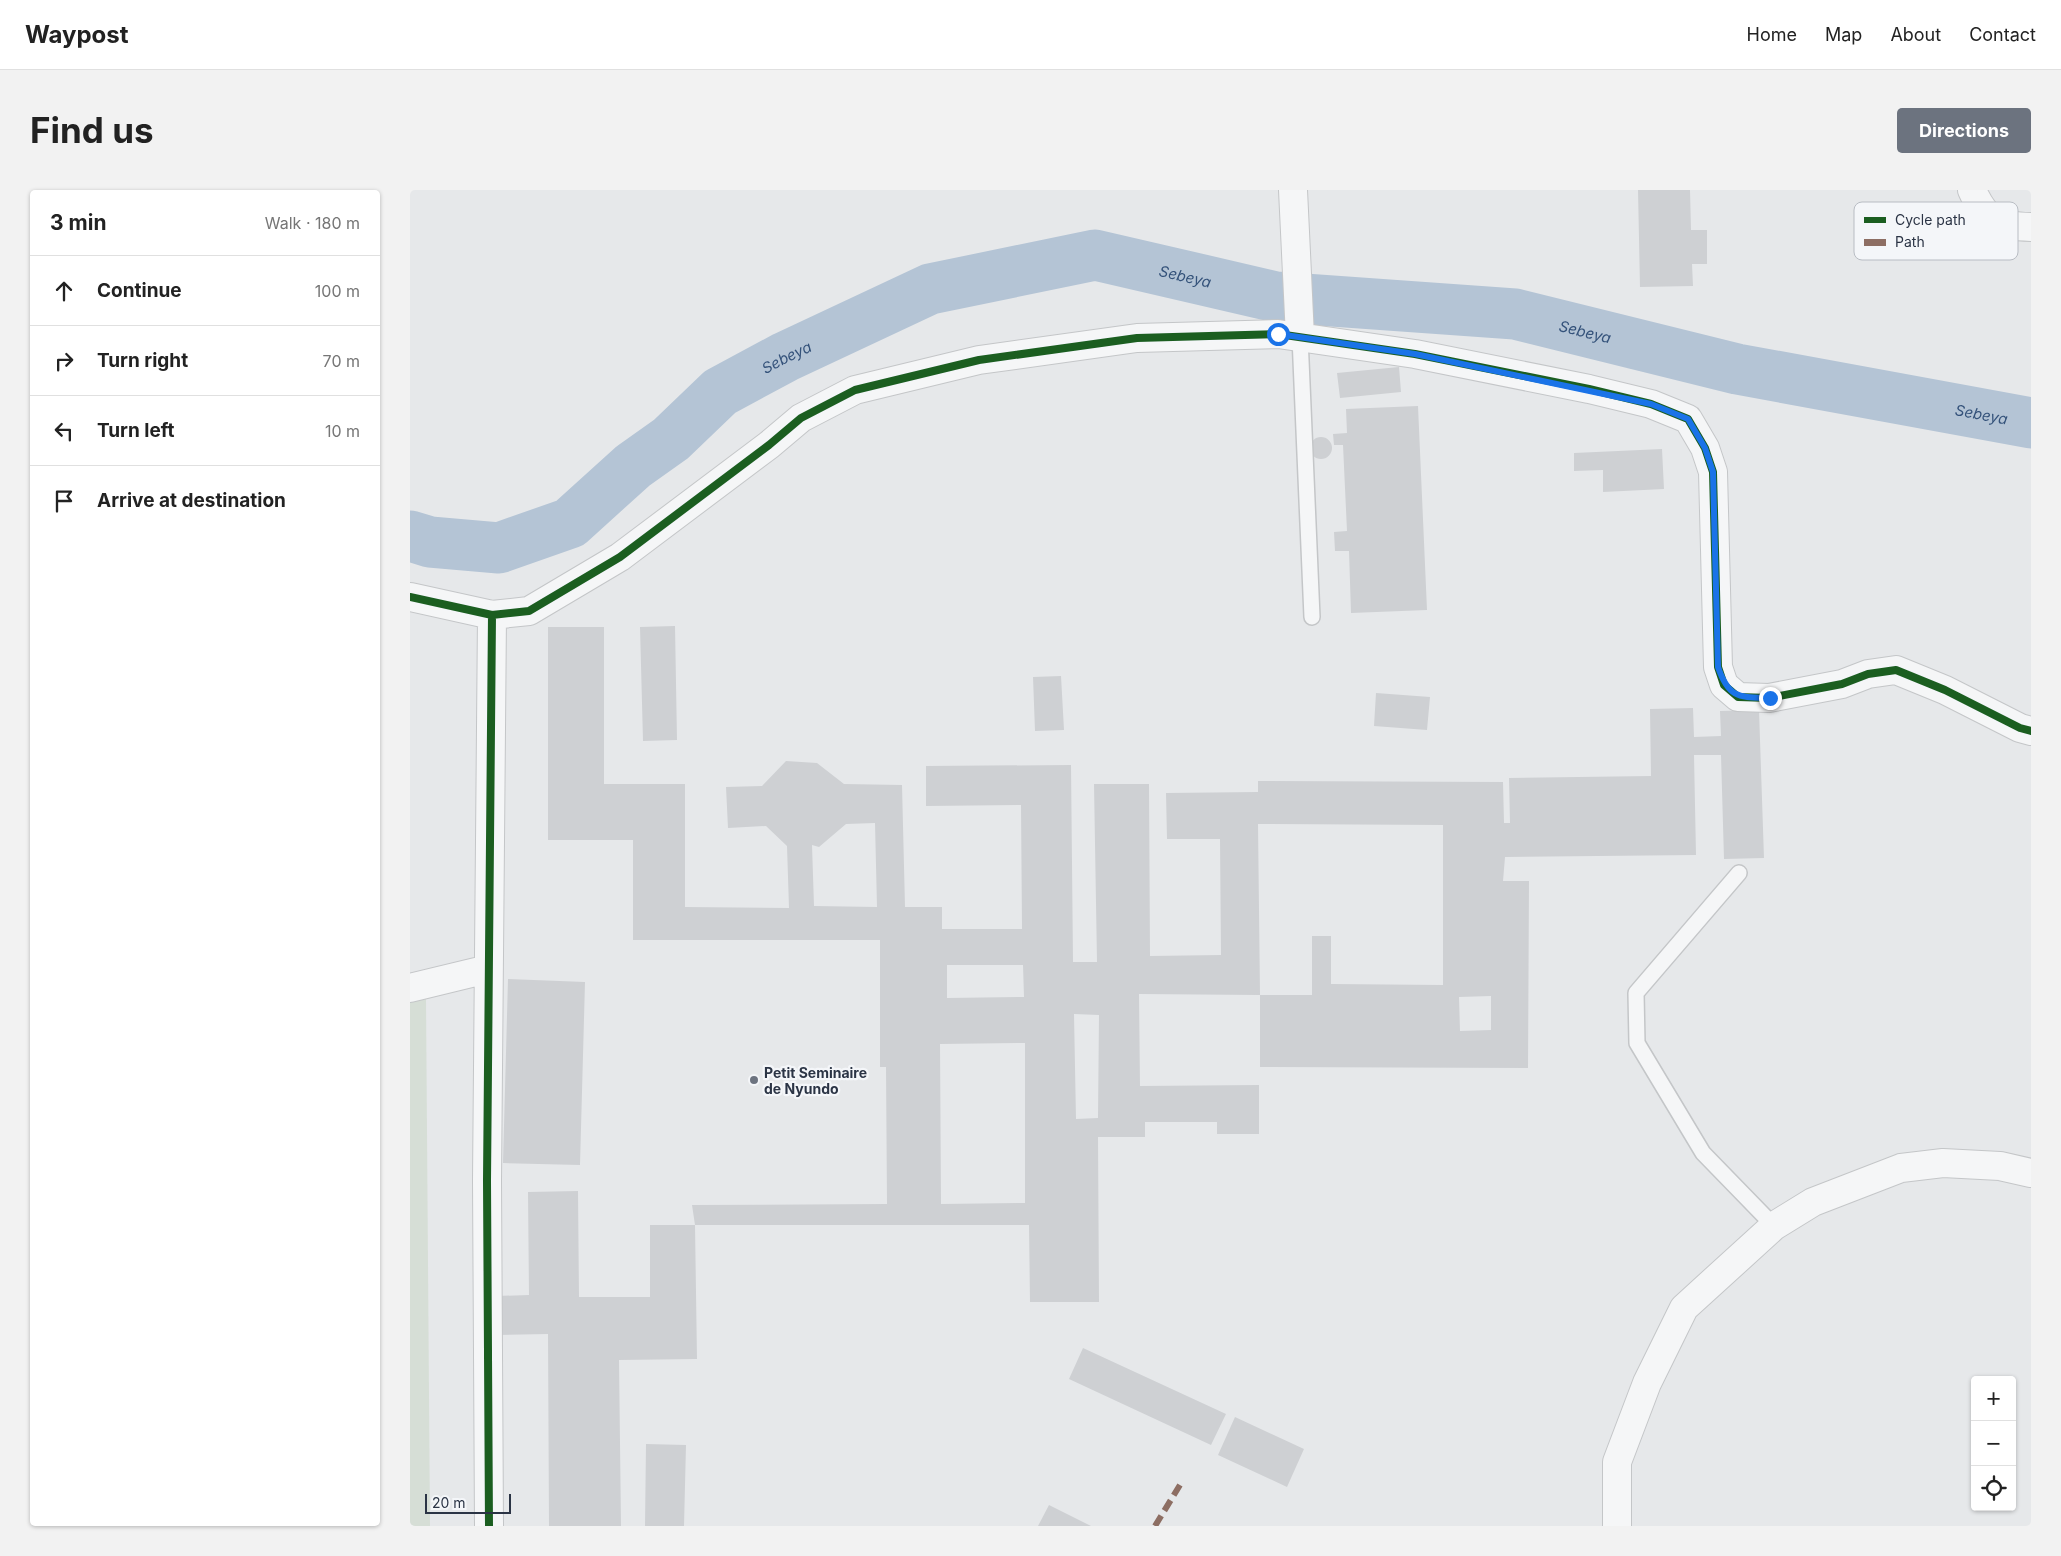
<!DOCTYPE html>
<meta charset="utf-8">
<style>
body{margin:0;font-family:Inter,sans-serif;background:#f2f2f2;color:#222}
.controls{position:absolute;right:15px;bottom:15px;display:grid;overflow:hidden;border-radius:5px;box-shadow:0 1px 4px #0004}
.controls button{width:45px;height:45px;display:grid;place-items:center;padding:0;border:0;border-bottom:1px solid #e0e0e0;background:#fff;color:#222;font:25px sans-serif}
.scale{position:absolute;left:15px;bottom:12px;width:86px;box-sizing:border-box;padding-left:5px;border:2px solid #2b3445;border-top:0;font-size:14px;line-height:18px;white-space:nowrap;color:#2b3445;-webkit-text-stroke:4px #f4f6f9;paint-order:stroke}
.stop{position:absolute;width:15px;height:15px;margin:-11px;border:4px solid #1a73e8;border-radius:50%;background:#fff}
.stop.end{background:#1a73e8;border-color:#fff;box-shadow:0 1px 5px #0008}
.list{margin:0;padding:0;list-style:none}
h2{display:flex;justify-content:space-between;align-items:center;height:65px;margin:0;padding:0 20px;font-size:21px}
h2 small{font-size:16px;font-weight:400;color:#767676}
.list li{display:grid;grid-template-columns:32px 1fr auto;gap:15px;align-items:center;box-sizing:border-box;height:70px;padding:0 20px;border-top:1px solid #e0e0e0}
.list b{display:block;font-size:19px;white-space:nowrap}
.list em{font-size:16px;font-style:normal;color:#767676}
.icon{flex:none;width:28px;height:28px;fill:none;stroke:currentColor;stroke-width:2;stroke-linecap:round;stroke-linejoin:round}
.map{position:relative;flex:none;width:1621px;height:1336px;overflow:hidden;border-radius:5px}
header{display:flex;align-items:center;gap:30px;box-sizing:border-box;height:70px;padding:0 25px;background:#fff;border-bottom:1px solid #e0e0e0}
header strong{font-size:24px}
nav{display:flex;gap:28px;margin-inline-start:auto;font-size:18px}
.intro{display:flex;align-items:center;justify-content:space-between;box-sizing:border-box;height:120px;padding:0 30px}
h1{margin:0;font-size:35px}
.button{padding:12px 22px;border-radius:5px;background:#6c737f;color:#fff;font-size:18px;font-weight:700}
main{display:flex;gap:30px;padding:0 30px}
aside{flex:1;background:#fff;border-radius:5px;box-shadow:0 1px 4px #0004}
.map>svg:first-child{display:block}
.green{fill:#d6ded6}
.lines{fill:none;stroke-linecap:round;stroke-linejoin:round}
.river{stroke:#b4c4d5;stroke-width:51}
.building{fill:#ced0d3;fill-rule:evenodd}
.service-casing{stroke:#c4c6c8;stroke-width:18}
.minor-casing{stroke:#c4c6c8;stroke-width:30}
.service{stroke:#f5f6f7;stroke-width:15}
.minor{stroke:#f5f6f7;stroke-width:28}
.quiet{stroke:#8d6e63;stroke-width:6;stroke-dasharray:12 6;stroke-linecap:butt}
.cycleway-casing{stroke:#f4f6f9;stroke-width:11}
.cycleway{stroke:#1b5e20;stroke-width:8}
.route{stroke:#1a73e8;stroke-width:6}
.poi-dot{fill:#6c737f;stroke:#f4f6f9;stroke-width:2}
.labels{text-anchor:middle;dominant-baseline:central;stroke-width:4.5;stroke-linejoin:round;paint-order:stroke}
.poi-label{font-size:14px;font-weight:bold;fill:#2b3445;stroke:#f4f6f9;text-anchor:start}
.water-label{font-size:15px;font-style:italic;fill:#34527a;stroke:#f4f6f9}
.key{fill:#f4f6f9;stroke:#b8bcc3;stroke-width:1}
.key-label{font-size:14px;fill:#2b3445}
</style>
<header>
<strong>Waypost</strong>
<nav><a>Home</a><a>Map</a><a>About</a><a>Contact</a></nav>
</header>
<div class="intro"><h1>Find us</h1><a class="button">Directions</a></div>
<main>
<aside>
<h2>3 min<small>Walk · 180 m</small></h2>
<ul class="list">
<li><svg class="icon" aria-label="ahead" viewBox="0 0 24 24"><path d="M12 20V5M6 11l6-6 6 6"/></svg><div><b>Continue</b></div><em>100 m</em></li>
<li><svg class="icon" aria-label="right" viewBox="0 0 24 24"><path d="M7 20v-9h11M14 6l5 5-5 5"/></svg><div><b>Turn right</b></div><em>70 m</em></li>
<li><svg class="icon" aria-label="left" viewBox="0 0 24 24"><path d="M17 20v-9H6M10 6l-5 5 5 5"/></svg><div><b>Turn left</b></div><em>10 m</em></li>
<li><svg class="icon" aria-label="arrive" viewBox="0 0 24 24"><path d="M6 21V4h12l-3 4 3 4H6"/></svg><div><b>Arrive at destination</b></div></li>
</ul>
</aside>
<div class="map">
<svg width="1621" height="1336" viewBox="0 0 1621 1336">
<rect width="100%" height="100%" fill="#e6e8ea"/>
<path class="green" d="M 16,809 L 20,1336 L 0,1336 L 0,812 Z"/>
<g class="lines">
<path class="river" id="s1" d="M 0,346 L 20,352 L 89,358 L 160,333 L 223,276 L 261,249 L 310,202 L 375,167 L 520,99 L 685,65 L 866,107 L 1105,124 L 1327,179 L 1621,233"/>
</g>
<path class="building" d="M 1228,0 L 1280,0 L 1281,40 L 1297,40 L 1297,74 L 1282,74 L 1283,96 L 1230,97 Z
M 989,177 L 991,202 L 930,208 L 927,183 Z
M 1008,216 L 1017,420 L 941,423 L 939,361 L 925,361 L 924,342 L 937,341 L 933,255 L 924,255 L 923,244 L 937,243 L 936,219 Z
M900 258a11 11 0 1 1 22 0a11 11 0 1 1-22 0Z
M 1252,259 L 1254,299 L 1193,302 L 1193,280 L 1164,281 L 1164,263 Z
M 265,436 L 267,550 L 233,551 L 230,437 Z
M 138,437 L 194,437 L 194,594 L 275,594 L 275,717 L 379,718 L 377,656 L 356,636 L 318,638 L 316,597 L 352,596 L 376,571 L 407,573 L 434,594 L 492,595 L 495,717 L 532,717 L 532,739 L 612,739 L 611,615 L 516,616 L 516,576 L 661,575 L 663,772 L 687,772 L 684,594 L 739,594 L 740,766 L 811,765 L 810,649 L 757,649 L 756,603 L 848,602 L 848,591 L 1093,592 L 1094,633 L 1100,633 L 1099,588 L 1241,586 L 1240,519 L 1283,518 L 1284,547 L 1311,546 L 1310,521 L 1349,520 L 1354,668 L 1314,669 L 1311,565 L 1284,565 L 1286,665 L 1095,667 L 1093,691 L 1119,691 L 1118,878 L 850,877 L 850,805 L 729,804 L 730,896 L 849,895 L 849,944 L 807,944 L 807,932 L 735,932 L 735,947 L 688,947 L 689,1112 L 620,1112 L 619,1035 L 285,1035 L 282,1015 L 477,1014 L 476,877 L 470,877 L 470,750 L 223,750 L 223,650 L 138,650 ZM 465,633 L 467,717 L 404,716 L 402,655 L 409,657 L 436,634 ZM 848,634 L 1033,635 L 1033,795 L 921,794 L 921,746 L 902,746 L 902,805 L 850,805 ZM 537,775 L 613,775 L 614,807 L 537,808 ZM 1081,806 L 1081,840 L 1050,841 L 1049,807 ZM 664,824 L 689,825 L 688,928 L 666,929 ZM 615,853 L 615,1013 L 531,1014 L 530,854 Z
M 651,486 L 654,540 L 625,541 L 623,487 Z
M 966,503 L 1020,507 L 1017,540 L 964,536 Z
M 98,789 L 175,792 L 170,975 L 93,973 Z
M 168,1001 L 169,1107 L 240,1107 L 240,1035 L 285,1035 L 287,1169 L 209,1170 L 211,1336 L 139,1336 L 138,1144 L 87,1145 L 87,1106 L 119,1105 L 118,1002 Z
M 673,1158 L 816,1224 L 801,1255 L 659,1189 Z
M 825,1227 L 894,1259 L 877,1297 L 808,1265 Z
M 236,1254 L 276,1255 L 274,1336 L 235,1336 Z
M 639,1315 L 681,1336 L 628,1336 Z"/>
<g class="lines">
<defs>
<path id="service" d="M 890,147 L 902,427
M 1329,683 L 1226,803 L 1227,853 L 1293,963 L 1364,1036"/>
<path id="minor" d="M 883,0 L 890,147
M 1562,0 C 1576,32 1588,36 1621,37
M 0,407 L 82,425 L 77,991 L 79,1336
M 82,425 L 119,421 L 210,367 L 359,255 L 391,228 L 445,200 L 569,170 L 727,148 L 868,144 L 1005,164 L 1179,199 L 1241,214 L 1278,229 L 1295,258 L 1303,282 L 1308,477 L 1314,495 L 1328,507 L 1359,508 L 1432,494 L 1458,484 L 1486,480 L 1535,500 L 1610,538 L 1621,541
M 0,798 L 78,779
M 1207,1336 L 1207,1272 L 1237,1193 L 1274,1118 L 1364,1036 L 1403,1012 L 1491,978 L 1533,973 L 1590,976 L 1621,983"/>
</defs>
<use href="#service" class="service-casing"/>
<use href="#minor" class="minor-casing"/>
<use href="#service" class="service"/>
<use href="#minor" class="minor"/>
<path class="quiet" d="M 745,1336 L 773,1290"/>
<defs>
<path id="cycleway" d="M 0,407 L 82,425 L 77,991 L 79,1336
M 82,425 L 119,421 L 210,367 L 359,255 L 391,228 L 445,200 L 569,170 L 727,148 L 868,144 L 1005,164 L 1179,199 L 1241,214 L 1278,229 L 1295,258 L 1303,282 L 1308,477 L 1314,495 L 1328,507 L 1359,508 L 1432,494 L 1458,484 L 1486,480 L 1535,500 L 1610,538 L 1621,541"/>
</defs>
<use href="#cycleway" class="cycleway-casing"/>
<use href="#cycleway" class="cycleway"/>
</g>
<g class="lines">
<path class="route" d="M 868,144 L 1005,164 L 1241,214 L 1278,229 L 1295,258 L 1303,282 L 1308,477 C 1319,509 1329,507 1360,508"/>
</g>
<circle class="poi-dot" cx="344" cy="890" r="5"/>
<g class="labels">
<g class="poi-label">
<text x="354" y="882">Petit Seminaire<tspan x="354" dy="16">de Nyundo</tspan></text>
</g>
<g class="water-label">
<text stroke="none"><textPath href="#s1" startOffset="860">Sebeya</textPath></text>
<text stroke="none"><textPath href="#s1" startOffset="1265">Sebeya</textPath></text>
<text stroke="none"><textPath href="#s1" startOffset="440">Sebeya</textPath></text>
<text stroke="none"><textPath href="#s1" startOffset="1670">Sebeya</textPath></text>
</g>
</g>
<rect x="1444" y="12" width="164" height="58" rx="8" class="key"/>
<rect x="1454" y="27" width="22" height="6" fill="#1b5e20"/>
<rect x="1454" y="49" width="22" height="7" fill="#8d6e63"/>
<g class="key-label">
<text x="1485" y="35">Cycle path</text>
<text x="1485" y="57">Path</text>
</g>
</svg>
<div class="controls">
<button>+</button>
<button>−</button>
<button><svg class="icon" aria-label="locate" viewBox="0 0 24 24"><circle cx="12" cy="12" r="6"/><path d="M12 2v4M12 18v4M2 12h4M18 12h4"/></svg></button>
</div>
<div class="scale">20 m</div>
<div class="stop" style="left:868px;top:144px"></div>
<div class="stop end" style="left:1360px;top:508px"></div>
</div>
</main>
